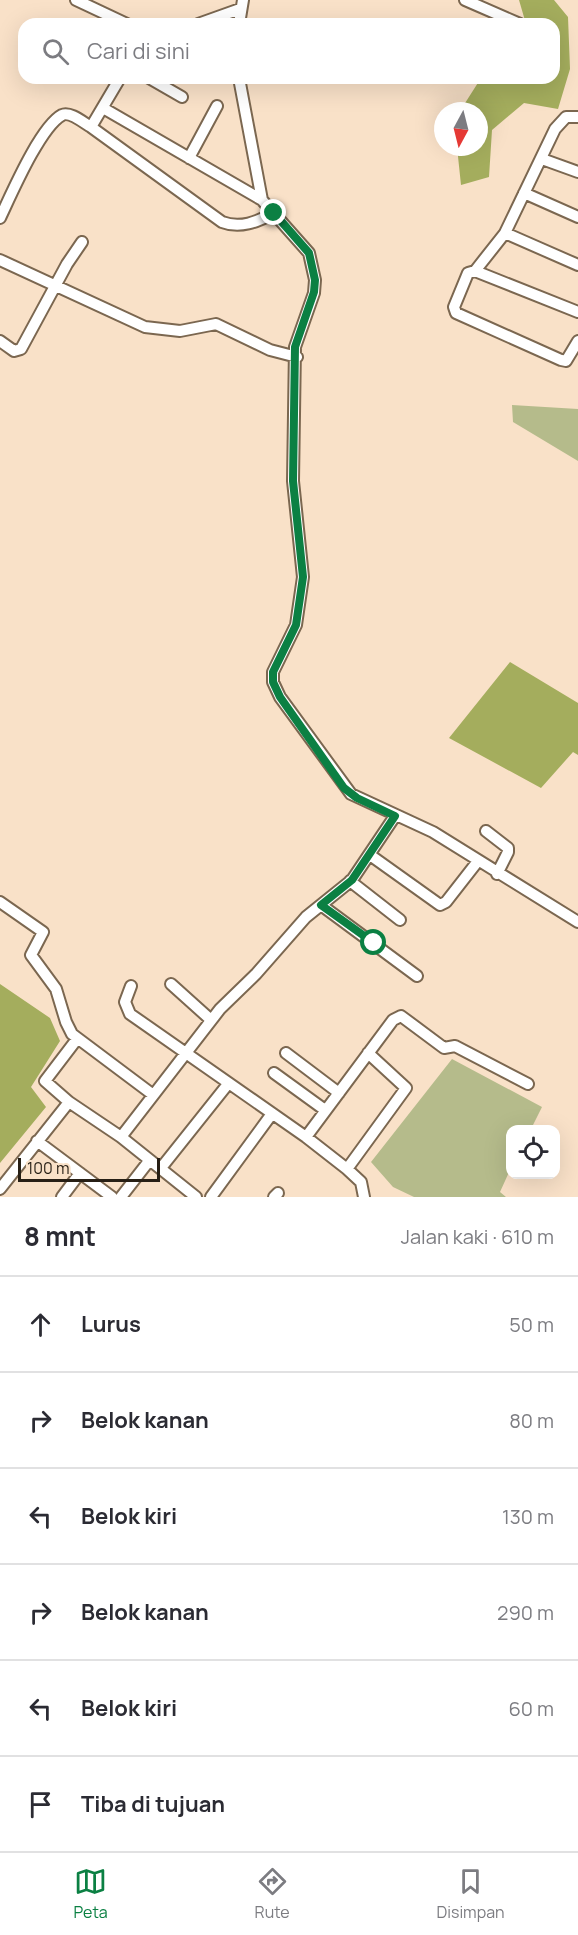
<!DOCTYPE html>
<html lang="id">
<meta charset="utf-8">
<style>
body{margin:0;font-family:Manrope,sans-serif;background:#f2f2f3;color:#2b2b33}
.controls{position:absolute;right:18px;bottom:18px;display:grid;overflow:hidden;border-radius:12px;box-shadow:0 6px 24px #0002}
.controls button{width:54px;height:54px;display:grid;place-items:center;padding:0;border:0;border-bottom:2px solid #e1e1e2;background:#fff;color:#2b2b33;font:30px sans-serif}
.compass{position:absolute;left:434px;top:102px;width:54px;height:54px;border-radius:50%;background:#fff;box-shadow:0 6px 24px #0002;rotate:187deg}
.scale{position:absolute;left:18px;bottom:15px;width:142px;box-sizing:border-box;padding-left:6px;border:3px solid #271f15;border-top:0;font-size:16px;line-height:21px;white-space:nowrap;color:#271f15;-webkit-text-stroke:4px #f9e1c8;paint-order:stroke}
.stop{position:absolute;width:18px;height:18px;margin:-14px;border:4px solid #0b8043;border-radius:50%;background:#fff}
.stop.end{background:#0b8043;border-color:#fff;box-shadow:0 2px 6px #0008}
.list{margin:0;padding:0;list-style:none}
h2{display:flex;justify-content:space-between;align-items:center;height:78px;margin:0;padding:0 24px;font-size:26px}
h2 small{font-size:20px;font-weight:400;color:#7c7c81}
.list li{display:grid;grid-template-columns:39px 1fr auto;gap:18px;align-items:center;box-sizing:border-box;height:96px;padding:0 24px;border-top:2px solid #e1e1e2}
.list b{display:block;font-size:22px;white-space:nowrap}
.list em{font-size:20px;font-style:normal;color:#7c7c81}
.icon{flex:none;width:33px;height:33px;fill:none;stroke:currentColor;stroke-width:2;stroke-linecap:round;stroke-linejoin:round}
.map{position:relative;flex:none;width:578px;height:1197px;overflow:hidden}
.search{position:absolute;background:#fff;box-shadow:0 6px 24px #0002;left:18px;right:18px;top:18px;height:66px;display:flex;align-items:center;gap:15px;box-sizing:border-box;padding:0 21px;border-radius:18px;color:#7c7c81;font-size:22px}
.sheet{height:654px;background:#fff}
nav{display:flex;justify-content:space-around;align-items:center;box-sizing:border-box;height:84px;border-top:2px solid #e1e1e2;background:#fff;font-size:16px;color:#7c7c81}
nav a{display:grid;justify-items:center;gap:3px}
nav .on{color:#0b8043}
.map>svg:first-child{display:block}
.green{fill:#b5bb8b}
.forest{fill:#a4ad5d}
.lines{fill:none;stroke-linecap:round;stroke-linejoin:round}
.minor-casing{stroke:#7b6750;stroke-width:14}
.minor{stroke:#fff;stroke-width:10}
.route{stroke:#0b8043;stroke-width:8}
</style>
<div class="map">
<svg width="578" height="1197" viewBox="0 0 578 1197">
<rect width="100%" height="100%" fill="#f9e1c8"/>
<path class="green" d="M 512,405 L 578,409 L 578,461 L 513,422 Z
M 452,1059 L 542,1107 L 531,1129 L 510,1130 L 510,1170 L 500,1192 L 506,1197 L 414,1197 L 393,1187 L 371,1162 Z"/>
<path class="forest" d="M 519,0 L 554,0 L 568,17 L 570,69 L 558,109 L 524,103 L 492,130 L 489,177 L 461,185 L 457,147 L 479,147 L 479,111 L 460,111 L 481,78 L 554,78 L 554,24 L 526,24 Z
M 510,662 L 578,703 L 578,755 L 573,752 L 541,788 L 449,738 Z
M 0,984 L 50,1018 L 60,1041 L 31,1087 L 46,1107 L 0,1163 Z"/>
<g class="lines">
<defs>
<path id="minor" d="M 76,0 L 127,24
M 465,0 L 520,24
M 198,24 L 240,9
M 239,24 L 243,0
M 149,78 L 182,97
M 239,78 L 262,200 L 309,253 L 315,280 L 314,293 L 295,347 L 293,481 L 303,577 L 296,625 L 273,672 L 273,682 L 280,697 L 351,794 L 433,832 L 578,922
M 103,108 L 262,200
M 578,117 L 566,117 L 555,129 L 505,233 L 475,271 L 468,273 L 454,307 L 456,313 L 561,360 L 566,361 L 578,341
M 91,127 L 120,78
M 189,158 L 217,106
M 542,159 L 578,172
M 524,193 L 578,217
M 0,218 C 11,195 40,127 62,115 C 70,111 84,123 91,127 L 222,222 C 240,229 257,222 274,213
M 505,233 L 578,265
M 0,260 L 145,327 L 180,331 L 216,324 L 270,350 L 297,357
M 475,271 L 578,312
M 0,341 L 14,351 L 21,349 L 67,264 L 82,242
M 486,831 L 508,848 L 508,852 L 497,874
M 370,855 L 440,905 L 446,902 L 478,861
M 350,881 L 400,920
M 0,902 L 43,932 L 31,955 L 56,989 L 66,1022 L 72,1034 L 152,1094
M 321,905 L 417,976
M 171,984 L 211,1020
M 131,986 L 125,1002 L 130,1014 L 306,1137 L 347,1169 L 361,1182 L 364,1197
M 77,1039 L 45,1081 L 69,1102 L 121,1137 L 196,1197
M 286,1053 L 339,1093
M 274,1073 L 325,1110
M 121,1137 L 220,1009 L 256,974 L 306,917 L 352,880 L 395,816
M 306,1137 L 393,1020 L 401,1016 L 444,1048 L 455,1046 L 528,1084
M 37,1141 L 112,1197
M 161,1168 L 228,1084
M 347,1169 L 406,1088 L 368,1053
M 0,1189 L 69,1102
M 62,1197 L 80,1173
M 121,1197 L 149,1161
M 211,1197 L 271,1115
M 274,1197 L 278,1193"/>
</defs>
<use href="#minor" class="minor-casing"/>
<use href="#minor" class="minor"/>
</g>
<g class="lines">
<path class="route" d="M 274,213 L 309,253 L 315,280 L 314,292 L 295,347 L 293,481 L 303,577 L 296,625 L 273,672 L 273,682 L 280,697 L 344,788 L 357,798 L 395,816 L 352,880 L 321,905 L 374,943"/>
</g>
</svg>
<div class="controls">
<button><svg class="icon" aria-label="locate" viewBox="0 0 24 24"><circle cx="12" cy="12" r="6"/><path d="M12 2v4M12 18v4M2 12h4M18 12h4"/></svg></button>
</div>
<svg class="compass" viewBox="-18 -18 36 36"><path d="M0-13l5 13h-10z" fill="#e53935"/><path d="M0 13l5-13h-10z" fill="#7c7c81"/></svg>
<div class="scale">100 m</div>
<div class="stop" style="left:374px;top:943px"></div>
<div class="stop end" style="left:274px;top:213px"></div>
<div class="search"><svg class="icon" aria-label="search" viewBox="0 0 24 24"><circle cx="10" cy="10" r="6"/><path d="M15 15l6 6"/></svg>Cari di sini</div>
</div>
<section class="sheet">
<h2>8 mnt<small>Jalan kaki · 610 m</small></h2>
<ul class="list">
<li><svg class="icon" aria-label="ahead" viewBox="0 0 24 24"><path d="M12 20V5M6 11l6-6 6 6"/></svg><div><b>Lurus</b></div><em>50 m</em></li>
<li><svg class="icon" aria-label="right" viewBox="0 0 24 24"><path d="M7 20v-9h11M14 6l5 5-5 5"/></svg><div><b>Belok kanan</b></div><em>80 m</em></li>
<li><svg class="icon" aria-label="left" viewBox="0 0 24 24"><path d="M17 20v-9H6M10 6l-5 5 5 5"/></svg><div><b>Belok kiri</b></div><em>130 m</em></li>
<li><svg class="icon" aria-label="right" viewBox="0 0 24 24"><path d="M7 20v-9h11M14 6l5 5-5 5"/></svg><div><b>Belok kanan</b></div><em>290 m</em></li>
<li><svg class="icon" aria-label="left" viewBox="0 0 24 24"><path d="M17 20v-9H6M10 6l-5 5 5 5"/></svg><div><b>Belok kiri</b></div><em>60 m</em></li>
<li><svg class="icon" aria-label="arrive" viewBox="0 0 24 24"><path d="M6 21V4h12l-3 4 3 4H6"/></svg><div><b>Tiba di tujuan</b></div></li>
</ul>
</section>
<nav>
<a class="on"><svg class="icon" aria-label="map" viewBox="0 0 24 24"><path d="M3 6l6-2 6 2 6-2v14l-6 2-6-2-6 2zM9 4v14M15 6v14"/></svg>Peta</a>
<a><svg class="icon" aria-label="directions" viewBox="0 0 24 24"><path d="M12 3l9 9-9 9-9-9zM9 14v-3h6M13 9l2 2-2 2"/></svg>Rute</a>
<a><svg class="icon" aria-label="saved" viewBox="0 0 24 24"><path d="M7 4h10v16l-5-4-5 4z"/></svg>Disimpan</a>
</nav>
